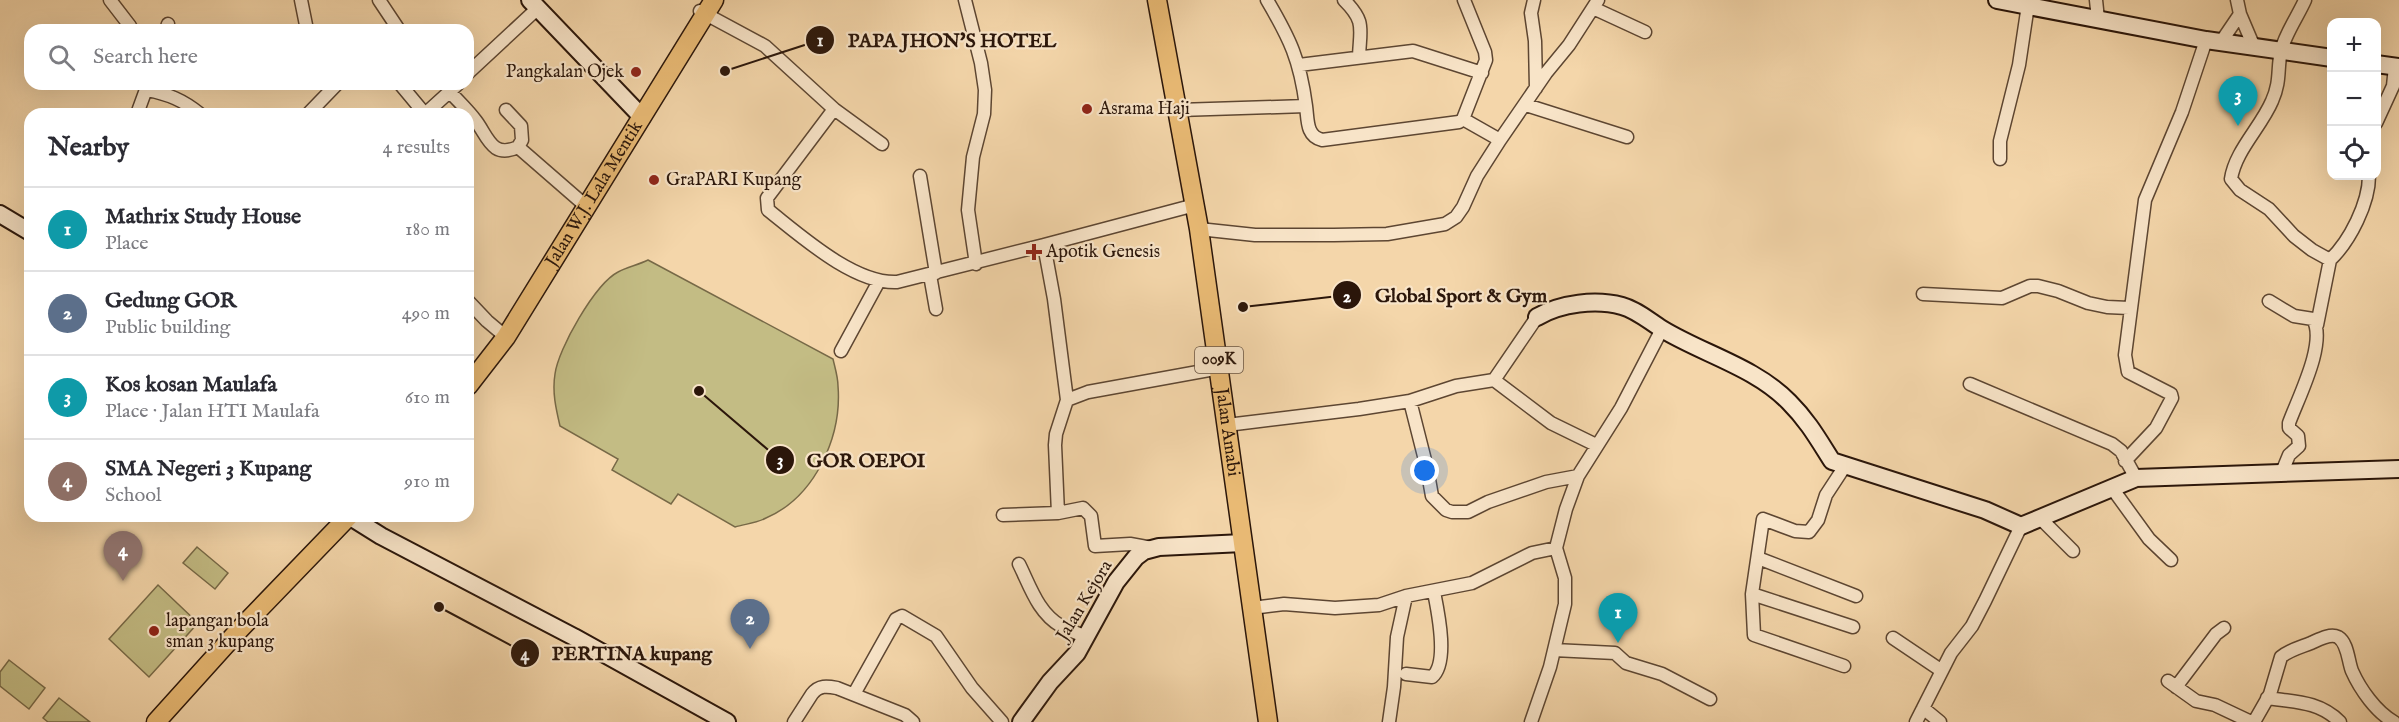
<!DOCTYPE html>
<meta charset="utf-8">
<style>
body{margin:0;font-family:"IM FELL English",serif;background:#f2f2f3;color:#2b2b33}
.controls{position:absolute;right:18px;top:18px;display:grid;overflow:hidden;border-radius:12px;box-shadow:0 6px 24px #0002}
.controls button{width:54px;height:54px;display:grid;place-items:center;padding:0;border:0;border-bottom:2px solid #e1e1e2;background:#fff;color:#2b2b33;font:30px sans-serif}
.you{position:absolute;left:1425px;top:471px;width:21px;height:21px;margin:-15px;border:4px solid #fff;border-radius:50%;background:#1a73e8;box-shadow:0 0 0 9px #1a73e833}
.badge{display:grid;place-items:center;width:39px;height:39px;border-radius:50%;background:#0f766e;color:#fff;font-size:20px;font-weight:700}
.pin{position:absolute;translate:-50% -50px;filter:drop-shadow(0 2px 3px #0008)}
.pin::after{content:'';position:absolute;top:32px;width:21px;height:18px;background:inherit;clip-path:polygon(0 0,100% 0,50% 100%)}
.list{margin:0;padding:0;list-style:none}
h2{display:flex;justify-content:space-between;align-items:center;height:78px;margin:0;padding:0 24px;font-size:26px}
h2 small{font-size:20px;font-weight:400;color:#7c7c81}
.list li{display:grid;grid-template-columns:39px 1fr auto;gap:18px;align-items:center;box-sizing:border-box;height:84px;padding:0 24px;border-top:2px solid #e1e1e2}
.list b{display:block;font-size:22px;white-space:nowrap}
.list p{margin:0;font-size:20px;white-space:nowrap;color:#7c7c81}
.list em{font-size:20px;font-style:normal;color:#7c7c81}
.icon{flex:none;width:33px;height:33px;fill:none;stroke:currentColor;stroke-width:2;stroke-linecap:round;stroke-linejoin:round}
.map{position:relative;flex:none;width:2399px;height:722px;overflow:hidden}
.search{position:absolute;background:#fff;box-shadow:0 6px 24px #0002;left:24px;top:24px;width:450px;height:66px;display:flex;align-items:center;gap:15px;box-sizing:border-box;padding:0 21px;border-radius:18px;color:#7c7c81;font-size:22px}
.panel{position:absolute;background:#fff;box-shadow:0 6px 24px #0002;left:24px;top:108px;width:450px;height:414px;border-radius:18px}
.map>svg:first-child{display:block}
.pitch{fill:#c3bc84;stroke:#776947;stroke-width:1.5}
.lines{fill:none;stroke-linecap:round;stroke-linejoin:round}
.street-casing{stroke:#5d4632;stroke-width:15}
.secondary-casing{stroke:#2b160a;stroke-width:20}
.primary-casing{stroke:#2b160a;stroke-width:21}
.street{stroke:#f8e4c8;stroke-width:12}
.secondary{stroke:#f8e4c8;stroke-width:16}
.primary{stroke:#eabb75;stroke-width:18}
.poi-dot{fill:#8f2418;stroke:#f8e4c8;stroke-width:2}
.labels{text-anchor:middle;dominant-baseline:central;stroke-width:4.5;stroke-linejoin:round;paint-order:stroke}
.shield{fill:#f8e4c8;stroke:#685443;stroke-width:1.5}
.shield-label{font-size:16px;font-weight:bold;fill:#2b160a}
.poi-label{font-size:18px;fill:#2b160a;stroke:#f8e4c8;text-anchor:start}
.street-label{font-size:18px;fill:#2b160a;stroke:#f8e4c8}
.leader{fill:none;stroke:#2b160a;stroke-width:2}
.callout-dot{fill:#2b160a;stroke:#f8e4c8;stroke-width:2}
.mark-label{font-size:18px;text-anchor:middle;font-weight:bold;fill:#fff}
.callout-label{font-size:20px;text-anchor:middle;font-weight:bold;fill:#2b160a;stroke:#f8e4c8;stroke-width:4.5;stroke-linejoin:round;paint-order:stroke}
</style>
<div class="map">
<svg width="2399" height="722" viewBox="0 0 2399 722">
<rect width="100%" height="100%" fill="#f4d6aa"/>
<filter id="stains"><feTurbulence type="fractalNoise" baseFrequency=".00333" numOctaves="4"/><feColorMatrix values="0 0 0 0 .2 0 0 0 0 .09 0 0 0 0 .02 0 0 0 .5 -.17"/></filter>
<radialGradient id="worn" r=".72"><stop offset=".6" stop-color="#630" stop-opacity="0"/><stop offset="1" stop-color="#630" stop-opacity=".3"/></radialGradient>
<path class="pitch" d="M 648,260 L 833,359 C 835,368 838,377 838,386 C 842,437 815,497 766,518 C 757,523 745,524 735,527 L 678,494 L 671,504 L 612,470 L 618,459 L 560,426 C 556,409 552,392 555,374 C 558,349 595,284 618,272 C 627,267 638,265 648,260 Z
M 197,547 L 228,573 L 215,589 L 183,563 Z
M 158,585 L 198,623 L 149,677 L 109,639 Z
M 9,660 L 45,688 L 29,709 L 0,686 L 0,672 Z
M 59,698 L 90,722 L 48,722 L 43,718 Z"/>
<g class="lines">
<defs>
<path id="street" d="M 110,0 L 130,26
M 301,0 L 307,30
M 379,0 L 399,30
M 965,0 L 981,63 L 985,90 L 984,114 L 973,157 L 968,210 L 976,264
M 1267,0 C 1290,39 1300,60 1306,106
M 1344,0 C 1366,22 1360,28 1359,57
M 1534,0 L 1531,13 L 1535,41 L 1536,88
M 2096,0 L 2098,19
M 2237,0 L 2240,14 L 2254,47
M 2305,0 C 2298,16 2285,34 2281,51 C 2277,69 2281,81 2272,101 C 2261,127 2235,151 2231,179 L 2240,190 L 2269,209 L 2294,236 L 2312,250 L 2330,260 L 2317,325
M 1593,8 L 1645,32
M 700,11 L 765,46 L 834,109 L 882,144
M 166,30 L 168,24
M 2221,42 L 2240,14
M 1299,65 L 1413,51 L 1482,73
M 468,73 L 538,8
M 400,84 L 425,114
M 147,90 C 168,94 183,100 200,114
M 450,92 C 458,101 468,110 476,121 C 488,137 492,159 518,147
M 1526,105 L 1627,137
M 834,109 L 767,198 L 768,210 C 801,236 854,284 897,282 L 1044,245 L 1054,299 L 1067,400 L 1056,434 L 1055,445 L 1058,513
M 506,110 L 521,126 L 522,140 L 518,147 L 587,207
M 1179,110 L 1306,106 C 1308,120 1306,136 1322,140 L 1459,122 L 1463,119 L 1486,60 L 1485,52 L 1464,0
M 137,114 L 148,84
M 308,114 L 337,84
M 425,114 L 458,84
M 1463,119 L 1500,140
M 2376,123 L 2393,86 L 2395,67
M 2000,159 L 2000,141 L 2019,65 L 2028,5
M 920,176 L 936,273
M 1199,229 L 1255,235 L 1334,235 L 1387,234 L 1445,224 L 1456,217 L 1463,207 L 1477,176 L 1500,140 L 1546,73 L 1569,45 L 1598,0
M 1044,245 L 1195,205
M 2330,260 C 2350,241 2369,203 2369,176
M 930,275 L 936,309
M 1923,294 L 2002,298 L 2030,286 L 2038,286 L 2058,291 L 2088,303 L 2107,307 L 2129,308
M 468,301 L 487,321 L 506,337
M 2269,301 L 2294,316 L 2313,319 C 2327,343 2298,398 2289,423 L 2289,428 L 2298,436 L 2299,446 L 2289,455 L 2282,472
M 1537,317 L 1494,380 L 1551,423 L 1596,445
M 841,351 L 879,281
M 1970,384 L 2112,444 L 2121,451 L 2136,478
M 1067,400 L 1088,392 L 1220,368
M 1410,401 L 1427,468 L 1432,496 L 1446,510 L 1452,512 L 1468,512 L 1488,502 L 1546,482 L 1578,476
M 1227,425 L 1359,409 L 1410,401 L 1456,386 L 1494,380
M 2125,461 L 2156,428 L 2172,398 L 2171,394 L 2128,372 L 2125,355 L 2145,200 L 2182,112 L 2206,40
M 2112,488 L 2149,539 L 2171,560
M 1003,515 L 1058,513 L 1083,508 L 1091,516 L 1095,546 L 1130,544 L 1152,548
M 2041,519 L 2073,551
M 1758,558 L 1856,596
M 1019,564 C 1030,586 1038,613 1061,626 C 1069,631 1078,633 1087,637
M 1752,594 L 1853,627
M 1252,608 L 1284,604 L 1335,608 L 1379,605 L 1406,596 L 1472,583 L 1532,553 L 1556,548
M 1893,638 L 1942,671
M 1554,650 L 1615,653 L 1626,663 L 1662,674 L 1710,699
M 1844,666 L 1754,635 L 1752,594 L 1763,519 L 1795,531 L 1809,532 L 1818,520 L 1826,495 L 1845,466
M 1406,674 L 1432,677 C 1449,663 1438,612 1434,592
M 2168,681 L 2196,701 L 2215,705 L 2251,722
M 2176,687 L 2216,634 L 2224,628
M 854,694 L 896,619 L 902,616 L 936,636 L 972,688 L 1002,722
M 2267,698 C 2295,702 2319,701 2340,722
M 1923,708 L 1940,722
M 794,722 L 812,694 C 819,685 827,686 837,688 L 905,715 L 913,722
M 1389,722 L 1394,687 L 1397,637 L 1406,596
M 1531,722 L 1550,667 L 1565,604 L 1565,578 L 1556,548 L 1566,509 L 1578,476 L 1621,408 L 1662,329
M 1916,722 L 1951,653 L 1972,626 L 1985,601 L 2021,526
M 2254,722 L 2270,694 L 2281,657 C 2289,650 2301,647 2311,643 C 2318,640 2330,633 2338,637 C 2348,643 2348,661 2352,671 C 2360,689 2376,712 2394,722"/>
<path id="secondary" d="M 530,0 L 642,117
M 1997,0 L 2206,40 L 2332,58
M 2376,64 L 2399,67
M 0,214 L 30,232
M 1537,317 C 1561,303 1596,299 1622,306 C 1637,310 1649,321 1662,329 C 1703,354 1755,367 1789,402 C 1808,421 1818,439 1832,461 L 1985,510 L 2021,526 L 2136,478 L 2399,469
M 349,516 L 381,536 L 574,637 L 727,722
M 1021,722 L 1050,682 L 1077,653 L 1116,582 L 1136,557 L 1144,551 L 1159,547 L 1243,543"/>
<g id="primary">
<path id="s1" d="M 1157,0 L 1199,229 L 1268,722"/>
<path id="s2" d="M 468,386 L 506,337 L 714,0"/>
<path d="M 156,722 L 239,630 L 349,516"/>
</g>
</defs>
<use href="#street" class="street-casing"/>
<use href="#secondary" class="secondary-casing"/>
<use href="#primary" class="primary-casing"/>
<use href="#street" class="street"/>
<use href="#secondary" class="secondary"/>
<use href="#primary" class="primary"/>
</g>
<g class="poi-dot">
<circle cx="636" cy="72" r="6"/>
<circle cx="1087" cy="109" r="6"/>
<circle cx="654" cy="180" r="6"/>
<path d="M1031 243h6v6h6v6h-6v6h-6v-6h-6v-6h6z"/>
<circle cx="154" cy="631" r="6"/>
</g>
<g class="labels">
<rect class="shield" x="1195" y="347" width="48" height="26" rx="4.5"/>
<g class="shield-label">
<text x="1219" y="360">009K</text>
</g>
<g class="poi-label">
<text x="624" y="72" text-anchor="end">Pangkalan Ojek</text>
<text x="1099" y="109">Asrama Haji</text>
<text x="666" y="180">GraPARI Kupang</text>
<text x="1046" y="252">Apotik Genesis</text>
<text x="166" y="621">lapangan bola<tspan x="166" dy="21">sman 3 kupang</tspan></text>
</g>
<g class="street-label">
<text stroke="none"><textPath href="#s2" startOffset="230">Jalan W.J. Lala Mentik</textPath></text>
<text stroke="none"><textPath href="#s1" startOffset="438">Jalan Amabi</textPath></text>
<text transform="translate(1085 601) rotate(-59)">Jalan Kejora</text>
</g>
</g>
<path class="leader" d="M725 71L820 40M1243 307L1347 295M699 391L780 460M439 607L525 653"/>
<g class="callout-dot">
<circle cx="725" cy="71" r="6"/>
<circle cx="1243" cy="307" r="6"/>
<circle cx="699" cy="391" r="6"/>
<circle cx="439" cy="607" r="6"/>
<circle cx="820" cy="40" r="15"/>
<circle cx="1347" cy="295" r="15"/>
<circle cx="780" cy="460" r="15"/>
<circle cx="525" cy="653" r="15"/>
</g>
<g class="mark-label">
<text x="820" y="46">1</text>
<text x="1347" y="302">2</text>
<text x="780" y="466">3</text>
<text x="525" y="660">4</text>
</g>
<g class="callout-label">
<text x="952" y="47">PAPA JHON'S HOTEL</text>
<text x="1461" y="302">Global Sport &amp; Gym</text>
<text x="866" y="467">GOR OEPOI</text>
<text x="632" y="660">PERTINA kupang</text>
</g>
<rect width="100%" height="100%" filter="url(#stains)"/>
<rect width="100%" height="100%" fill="url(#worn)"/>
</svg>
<div class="controls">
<button>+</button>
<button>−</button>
<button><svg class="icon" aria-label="locate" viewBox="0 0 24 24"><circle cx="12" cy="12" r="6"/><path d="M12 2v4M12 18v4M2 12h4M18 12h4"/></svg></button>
</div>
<div class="you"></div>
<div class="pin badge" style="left:1618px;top:643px;background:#0f9aa8">1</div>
<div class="pin badge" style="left:750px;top:649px;background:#5c6f8a">2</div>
<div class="pin badge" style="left:2238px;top:126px;background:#0f9aa8">3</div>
<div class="pin badge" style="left:123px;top:581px;background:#8d6e63">4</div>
<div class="search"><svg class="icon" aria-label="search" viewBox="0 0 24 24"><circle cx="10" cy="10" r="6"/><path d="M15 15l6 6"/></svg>Search here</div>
<section class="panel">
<h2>Nearby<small>4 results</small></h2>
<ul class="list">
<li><span class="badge" style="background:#0f9aa8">1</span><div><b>Mathrix Study House</b><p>Place</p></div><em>180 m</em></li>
<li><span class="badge" style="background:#5c6f8a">2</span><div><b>Gedung GOR</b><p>Public building</p></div><em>490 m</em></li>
<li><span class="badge" style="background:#0f9aa8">3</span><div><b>Kos kosan Maulafa</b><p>Place · Jalan HTI Maulafa</p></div><em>610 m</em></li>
<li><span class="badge" style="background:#8d6e63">4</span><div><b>SMA Negeri 3 Kupang</b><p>School</p></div><em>910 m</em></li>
</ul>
</section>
</div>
